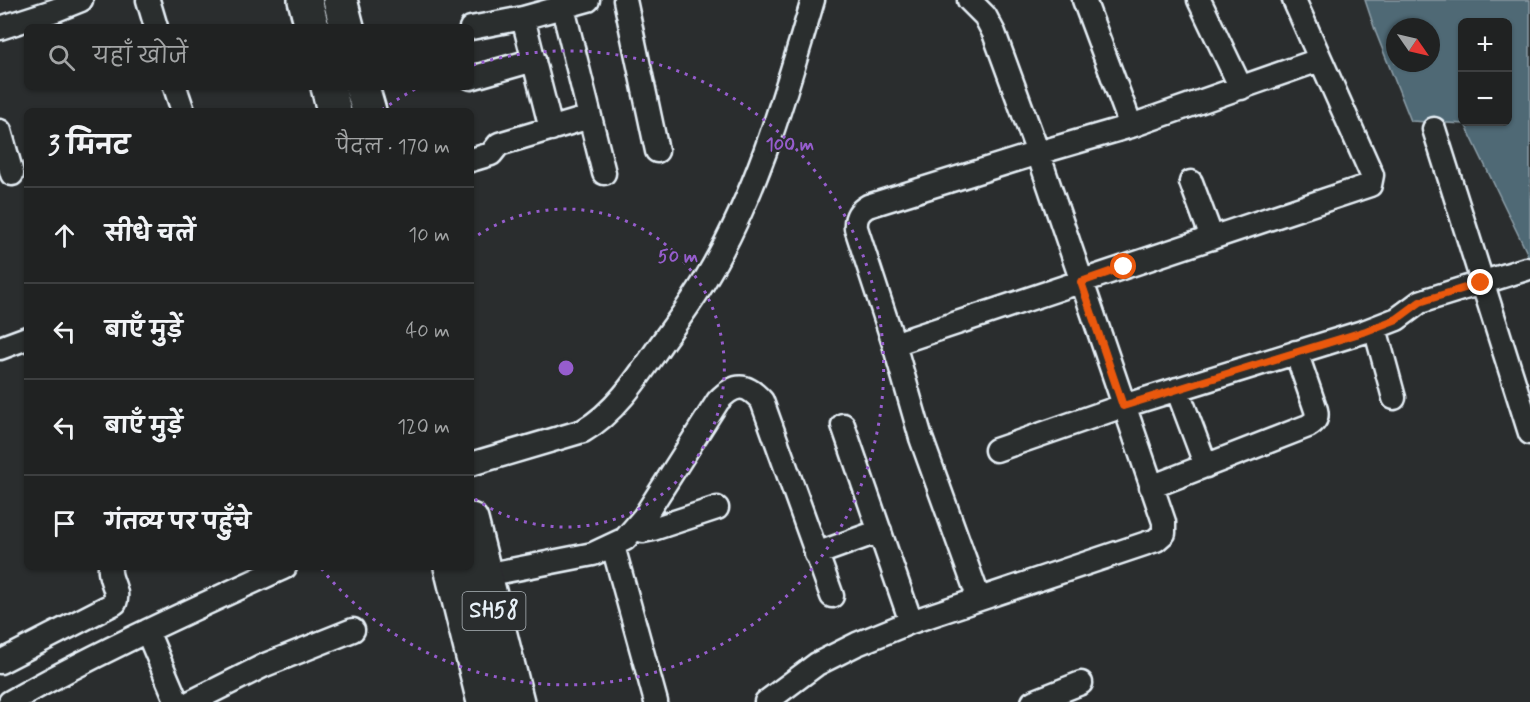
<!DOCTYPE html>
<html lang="hi">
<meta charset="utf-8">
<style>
body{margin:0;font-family:Mynerve,"Playpen Sans Deva",sans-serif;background:#2d2f2f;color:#f1f3f6}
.controls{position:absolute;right:18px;top:18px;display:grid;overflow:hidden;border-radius:9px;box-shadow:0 2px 4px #0004}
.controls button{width:54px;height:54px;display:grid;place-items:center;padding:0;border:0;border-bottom:2px solid #3d3f40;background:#202222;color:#f1f3f6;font:30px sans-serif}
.compass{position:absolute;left:1386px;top:18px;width:54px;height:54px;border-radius:50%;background:#202222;box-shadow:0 2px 4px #0004;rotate:124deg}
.stop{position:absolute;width:18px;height:18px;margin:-14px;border:4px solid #ea580c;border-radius:50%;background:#fff}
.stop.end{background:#ea580c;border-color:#fff;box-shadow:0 2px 6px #0008}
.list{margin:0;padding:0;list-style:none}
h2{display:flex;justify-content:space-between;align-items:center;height:78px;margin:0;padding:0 24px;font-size:26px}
h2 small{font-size:20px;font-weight:400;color:#a2a4a5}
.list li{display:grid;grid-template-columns:39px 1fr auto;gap:18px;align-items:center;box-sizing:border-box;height:96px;padding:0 24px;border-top:2px solid #3d3f40}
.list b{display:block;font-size:22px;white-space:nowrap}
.list em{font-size:20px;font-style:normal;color:#a2a4a5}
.icon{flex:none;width:33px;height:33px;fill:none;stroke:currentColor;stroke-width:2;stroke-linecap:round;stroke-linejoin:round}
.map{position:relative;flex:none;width:1530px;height:702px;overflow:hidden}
.search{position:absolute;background:#202222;box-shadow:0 2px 4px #0004;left:24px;top:24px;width:450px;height:66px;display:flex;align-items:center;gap:15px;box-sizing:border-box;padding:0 21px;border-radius:9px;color:#a2a4a5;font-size:22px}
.panel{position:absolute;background:#202222;box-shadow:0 2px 4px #0004;left:24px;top:108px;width:450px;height:462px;border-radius:9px}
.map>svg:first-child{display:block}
.water{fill:#506975;stroke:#8d9fa9;stroke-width:1.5;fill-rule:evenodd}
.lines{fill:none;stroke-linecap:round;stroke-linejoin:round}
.minor-casing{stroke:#e8f1f8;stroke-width:27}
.primary-casing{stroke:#e8f1f8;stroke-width:38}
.minor{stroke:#2a2d2e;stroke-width:22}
.primary{stroke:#2a2d2e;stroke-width:33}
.route{stroke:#ea580c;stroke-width:8}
.ring{fill:none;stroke:#965dcd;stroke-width:3;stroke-dasharray:3 6}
.labels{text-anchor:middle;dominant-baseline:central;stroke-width:4.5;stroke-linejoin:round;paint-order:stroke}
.shield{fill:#2a2d2e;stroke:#afb6bb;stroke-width:1.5}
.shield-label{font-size:22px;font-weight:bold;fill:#e8f1f8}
.centre{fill:#965dcd;stroke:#2a2d2e;stroke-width:3}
.ring-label{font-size:18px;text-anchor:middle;font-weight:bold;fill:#965dcd;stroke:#2a2d2e;stroke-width:4.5;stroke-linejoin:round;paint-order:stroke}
</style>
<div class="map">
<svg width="1530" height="702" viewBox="0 0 1530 702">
<rect width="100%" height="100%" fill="#2a2d2e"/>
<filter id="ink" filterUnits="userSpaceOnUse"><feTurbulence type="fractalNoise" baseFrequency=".0167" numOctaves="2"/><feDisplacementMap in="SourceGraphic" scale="12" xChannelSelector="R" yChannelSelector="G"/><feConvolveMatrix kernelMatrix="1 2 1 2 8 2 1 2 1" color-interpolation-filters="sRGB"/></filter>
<g filter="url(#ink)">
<path class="water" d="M 1365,0 L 1530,0 L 1530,259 L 1465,124 L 1411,121 L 1376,33 ZM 1462,22 L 1508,22 L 1508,122 L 1462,122 ZM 1395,27 L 1431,27 L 1431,63 L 1395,63 Z"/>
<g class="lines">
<defs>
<path id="minor" d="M 148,0 L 156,27
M 561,0 L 604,173
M 625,0 L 657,151
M 1084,0 L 1131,126
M 1199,0 L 1241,88
M 523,18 L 551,129
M 0,28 L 56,10 L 81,0
M 471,28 L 523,18 L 588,0
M 471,78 L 534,60
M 175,87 L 183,111
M 1434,129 L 1530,433
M 0,131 L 12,174
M 471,160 L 491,154 L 499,144 L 590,117
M 1191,182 L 1212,238
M 1375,328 L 1394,398
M 894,344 L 1370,185 L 1372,175 L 1294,0
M 0,348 L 27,338
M 1177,389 L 1206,466
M 843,425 L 911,622
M 996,450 L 1123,406 L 1366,331 L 1397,319 L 1420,302 L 1429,299 L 1526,269
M 471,464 L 583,431 C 616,412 639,376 661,344 C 676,323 692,302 705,280 C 757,195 785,95 813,0
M 1151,487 L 1308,426 C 1315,422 1318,418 1316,410 L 1296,352
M 636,529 L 643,531 L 653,529 L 717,508
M 613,546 L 656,702
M 816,554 L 880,531
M 485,575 L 593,554 L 625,539 L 644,517 L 718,401 C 735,383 746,383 762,401 L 832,596
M 979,599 L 921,438 L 894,344 L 856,228 C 855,217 859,211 868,206 L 1038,153 L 1131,126 L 1319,60
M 147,631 L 177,702
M 0,662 L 115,603 C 120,590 108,580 110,567
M 10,702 C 99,651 192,610 285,567
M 191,702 L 265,665 L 353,630
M 766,702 L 817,664 L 857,644 L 911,622 L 1156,540 L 1164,533 L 1164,522 L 1038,153 L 994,33 L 985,16 L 969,0
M 1033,702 L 1081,683"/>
<path id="primary" d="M 305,0 L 312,27
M 340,0 L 347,27
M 328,87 L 334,111
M 362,87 L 369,111
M 471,520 L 517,702
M 451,567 L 484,702"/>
</defs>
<use href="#minor" class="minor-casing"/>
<use href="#primary" class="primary-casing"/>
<use href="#minor" class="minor"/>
<use href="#primary" class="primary"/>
</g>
</g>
<g class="lines" filter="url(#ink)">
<path class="route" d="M 1124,267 L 1081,282 L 1123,406 L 1366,331 L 1397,319 L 1420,302 L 1429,299 L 1481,283"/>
</g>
<g class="ring">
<path d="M471 240A159 159 0 1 1 471 496"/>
<path d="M382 110A317 317 0 0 1 417 88M473 65A317 317 0 1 1 320 567"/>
</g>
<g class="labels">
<rect class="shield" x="462.5" y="592" width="63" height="38" rx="4.5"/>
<g class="shield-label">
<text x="494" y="611">SH58</text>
</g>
</g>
<circle cx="566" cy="368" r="9" class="centre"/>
<g class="ring-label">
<text x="790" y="150">100 m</text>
<text x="678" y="262">50 m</text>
</g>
</svg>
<div class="controls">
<button>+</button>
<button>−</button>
</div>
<svg class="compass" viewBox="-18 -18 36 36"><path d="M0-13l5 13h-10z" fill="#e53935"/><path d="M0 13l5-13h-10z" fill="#a2a4a5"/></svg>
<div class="stop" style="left:1124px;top:267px"></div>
<div class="stop end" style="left:1481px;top:283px"></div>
<div class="search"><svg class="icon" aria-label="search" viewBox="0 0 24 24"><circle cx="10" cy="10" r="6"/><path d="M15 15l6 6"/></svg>यहाँ खोजें</div>
<section class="panel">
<h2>3 मिनट<small>पैदल · 170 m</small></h2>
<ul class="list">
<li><svg class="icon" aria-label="ahead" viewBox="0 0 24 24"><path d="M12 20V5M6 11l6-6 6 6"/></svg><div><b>सीधे चलें</b></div><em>10 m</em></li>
<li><svg class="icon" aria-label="left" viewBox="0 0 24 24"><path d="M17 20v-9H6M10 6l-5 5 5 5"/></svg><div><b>बाएँ मुड़ें</b></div><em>40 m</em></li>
<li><svg class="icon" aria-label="left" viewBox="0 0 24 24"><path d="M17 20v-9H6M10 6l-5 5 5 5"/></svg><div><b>बाएँ मुड़ें</b></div><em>120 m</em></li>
<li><svg class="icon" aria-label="arrive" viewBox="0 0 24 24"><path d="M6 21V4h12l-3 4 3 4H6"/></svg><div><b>गंतव्य पर पहुँचे</b></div></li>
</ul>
</section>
</div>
